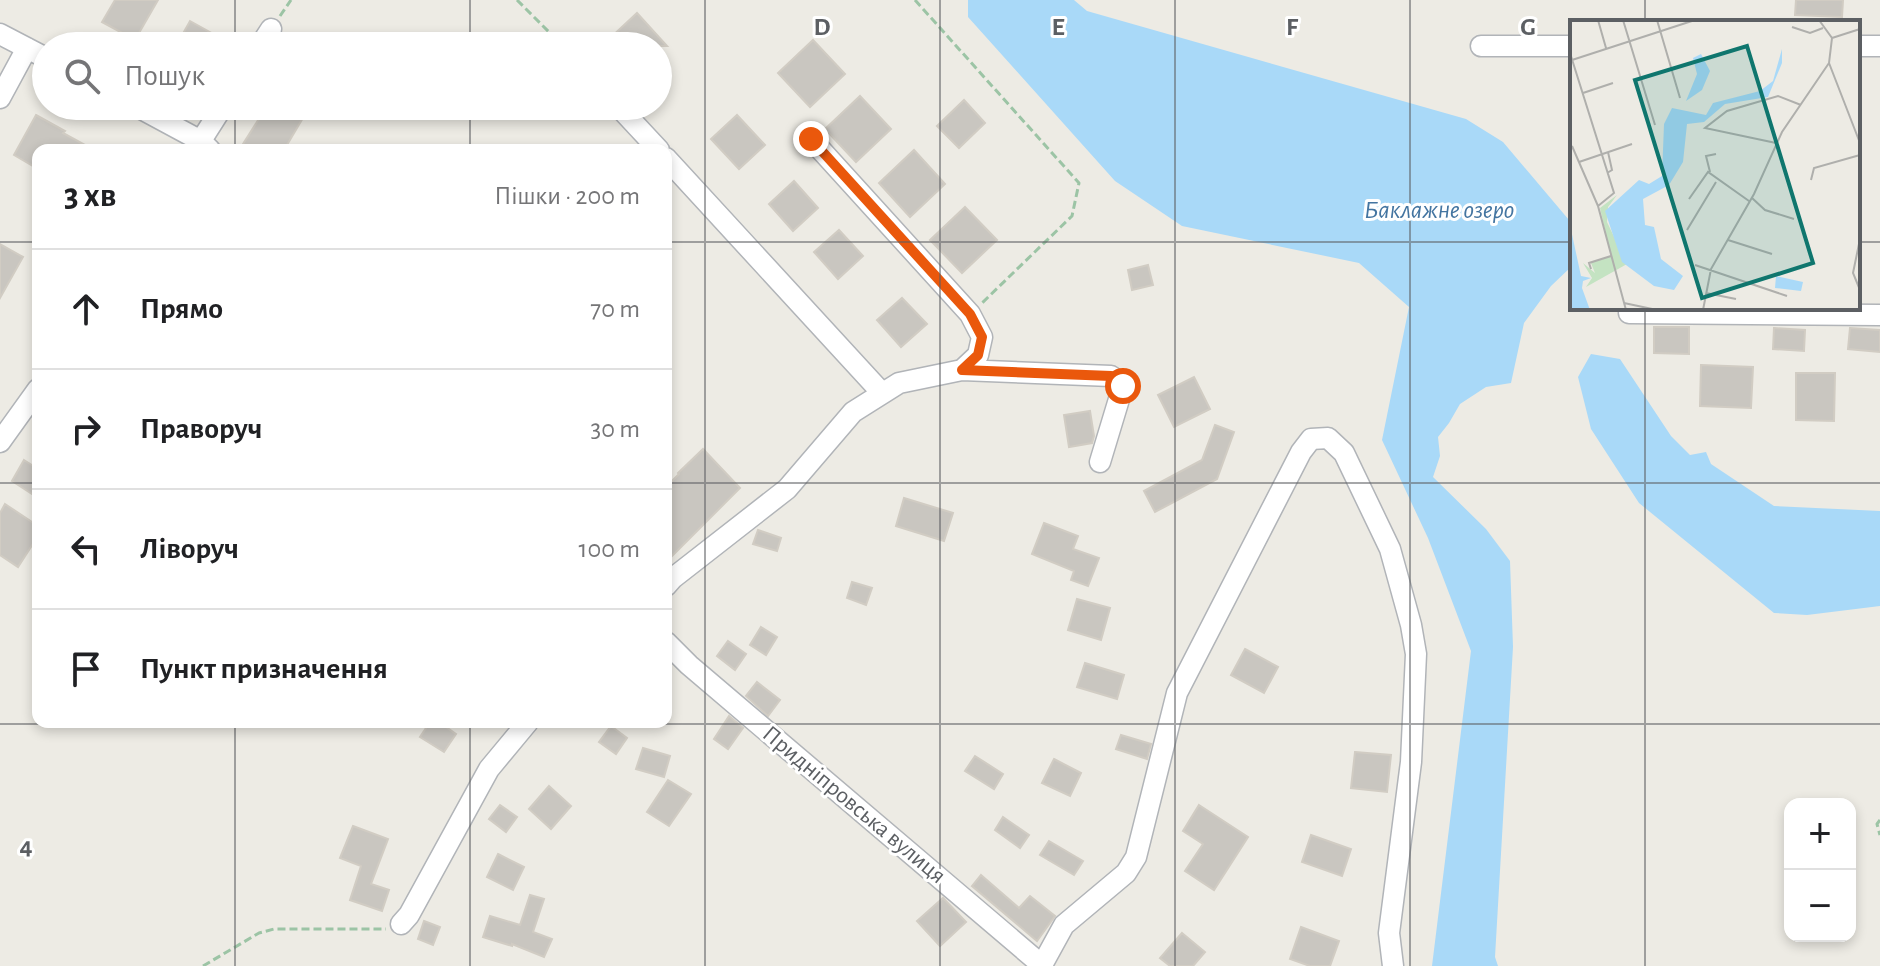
<!DOCTYPE html>
<html lang="uk">
<meta charset="utf-8">
<style>
body{margin:0;font-family:"Alegreya Sans",sans-serif;background:#f6f6f6;color:#202124}
.controls{position:absolute;right:24px;bottom:24px;display:grid;overflow:hidden;border-radius:16px;box-shadow:0 4px 12px #0003}
.controls button{width:72px;height:72px;display:grid;place-items:center;padding:0;border:0;border-bottom:2px solid #e0e0e0;background:#fff;color:#202124;font:40px sans-serif}
.stop{position:absolute;width:24px;height:24px;margin:-18px;border:6px solid #ea580c;border-radius:50%;background:#fff}
.stop.end{background:#ea580c;border-color:#fff;box-shadow:0 2px 8px #0008}
.list{margin:0;padding:0;list-style:none}
h2{display:flex;justify-content:space-between;align-items:center;height:104px;margin:0;padding:0 32px;font-size:34px}
h2 small{font-size:26px;font-weight:400;color:#757577}
.list li{display:grid;grid-template-columns:52px 1fr auto;gap:24px;align-items:center;box-sizing:border-box;height:120px;padding:0 32px;border-top:2px solid #e0e0e0}
.list b{display:block;font-size:30px;white-space:nowrap}
.list em{font-size:26px;font-style:normal;color:#757577}
.icon{flex:none;width:44px;height:44px;fill:none;stroke:currentColor;stroke-width:2;stroke-linecap:round;stroke-linejoin:round}
.map{position:relative;flex:none;width:1880px;height:966px;overflow:hidden}
.search{position:absolute;background:#fff;box-shadow:0 4px 12px #0003;left:32px;top:32px;width:640px;height:88px;display:flex;align-items:center;gap:20px;box-sizing:border-box;padding:0 28px;border-radius:44px;color:#757577;font-size:30px}
.panel{position:absolute;background:#fff;box-shadow:0 4px 12px #0003;left:32px;top:144px;width:640px;height:584px;border-radius:16px}
.map>svg:first-child{display:block}
.water{fill:#a9d9f8}
.building{fill:#c9c6c0;stroke:#d1ccc3;stroke-width:2}
.lines{fill:none;stroke-linecap:round;stroke-linejoin:round}
.minor-casing{stroke:#b1b4b8;stroke-width:23}
.path{stroke:#9cc4a5;stroke-width:3;stroke-dasharray:8 4;stroke-linecap:butt}
.minor{stroke:#fff;stroke-width:20}
.route{stroke:#ea580c;stroke-width:10}
.grid{fill:none;stroke:#5c5f63;stroke-width:2;stroke-opacity:0.55}
.labels{text-anchor:middle;dominant-baseline:central;stroke-width:6;stroke-linejoin:round;paint-order:stroke}
.street-label{font-size:24px;fill:#5c5f63;stroke:#fff}
.water-label{font-size:26px;font-style:italic;fill:#4475a1;stroke:#fff}
.inset-road{fill:none;stroke:#afafac;stroke-width:2}
.view{fill:#0f766e;fill-opacity:0.15;stroke:#0f766e;stroke-width:4}
.inset-edge{fill:none;stroke:#5c5f63;stroke-width:4}
.grid-label{font-size:26px;text-anchor:middle;font-weight:bold;fill:#5c5f63;stroke:#fff;stroke-width:6;stroke-linejoin:round;paint-order:stroke}
</style>
<div class="map">
<svg width="1880" height="966" viewBox="0 0 1880 966">
<rect width="100%" height="100%" fill="#edebe4"/>
<path class="water" d="M 968,0 L 1074,0 L 1087,11 L 1466,119 L 1503,142 L 1569,220 L 1572,230 L 1572,266 L 1551,286 L 1524,323 L 1511,383 L 1486,387 L 1460,404 L 1449,423 L 1438,437 L 1440,456 L 1433,477 L 1486,529 L 1510,561 L 1513,647 L 1495,957 L 1498,966 L 1432,966 L 1471,651 L 1428,538 L 1382,440 L 1409,307 L 1359,263 L 1182,226 L 1115,181 L 968,17 Z
M 1591,354 L 1620,359 L 1671,436 L 1690,455 L 1706,452 L 1711,464 L 1774,506 L 1880,511 L 1880,606 L 1807,615 L 1774,613 L 1639,503 L 1591,429 L 1578,377 Z"/>
<path class="building" d="M 115,0 L 158,0 L 135,40 L 102,22 Z
M 1796,0 L 1843,0 L 1842,17 L 1795,15 Z
M 637,13 L 667,46 L 615,46 L 609,39 Z
M 190,21 L 235,46 L 176,46 Z
M 813,40 L 845,74 L 810,107 L 778,73 Z
M 860,96 L 891,129 L 856,162 L 825,129 Z
M 964,100 L 985,123 L 959,148 L 937,126 Z
M 267,106 L 310,106 L 284,150 L 252,150 L 243,144 Z
M 36,115 L 65,131 L 63,133 L 94,150 L 38,150 L 38,169 L 14,155 Z
M 737,115 L 765,145 L 739,169 L 711,139 Z
M 914,150 L 945,184 L 910,217 L 879,183 Z
M 794,181 L 818,208 L 793,231 L 769,204 Z
M 965,207 L 997,240 L 962,273 L 930,240 Z
M 839,230 L 863,256 L 838,279 L 814,252 Z
M 0,244 L 23,257 L 0,298 Z
M 1148,265 L 1153,285 L 1132,290 L 1128,270 Z
M 902,298 L 927,324 L 901,347 L 877,320 Z
M 1654,327 L 1689,327 L 1689,354 L 1654,353 Z
M 1774,328 L 1805,330 L 1804,351 L 1773,349 Z
M 1850,328 L 1880,330 L 1880,352 L 1848,349 Z
M 1701,365 L 1753,367 L 1751,408 L 1700,406 Z
M 1796,373 L 1835,373 L 1834,421 L 1796,420 Z
M 1194,377 L 1210,409 L 1174,427 L 1158,395 Z
M 1090,411 L 1094,436 L 1092,443 L 1069,447 L 1064,415 Z
M 1215,425 L 1234,432 L 1217,479 L 1155,512 L 1144,491 L 1202,460 Z
M 703,449 L 740,488 L 666,562 L 666,487 L 679,474 L 678,473 Z
M 24,460 L 38,469 L 38,498 L 12,481 Z
M 904,498 L 953,513 L 944,541 L 896,526 Z
M 5,504 L 38,526 L 38,536 L 18,567 L 0,555 L 0,513 Z
M 1044,523 L 1078,536 L 1073,549 L 1099,558 L 1088,586 L 1071,580 L 1074,571 L 1032,554 Z
M 758,530 L 781,538 L 777,551 L 753,544 Z
M 852,582 L 872,588 L 866,605 L 847,598 Z
M 1077,599 L 1110,608 L 1101,640 L 1068,630 Z
M 761,627 L 777,637 L 766,655 L 750,645 Z
M 728,641 L 746,654 L 735,670 L 717,656 Z
M 1245,649 L 1278,667 L 1264,693 L 1231,675 Z
M 1085,663 L 1124,675 L 1117,699 L 1077,687 Z
M 757,682 L 780,700 L 768,716 L 746,696 Z
M 729,716 L 743,728 L 728,749 L 714,739 Z
M 430,722 L 439,722 L 456,734 L 444,752 L 420,737 Z
M 611,726 L 627,738 L 616,754 L 599,742 Z
M 1121,735 L 1151,744 L 1147,759 L 1116,749 Z
M 643,748 L 670,756 L 664,777 L 636,769 Z
M 1355,752 L 1391,755 L 1387,792 L 1351,788 Z
M 975,756 L 1003,774 L 994,789 L 965,771 Z
M 1054,759 L 1081,773 L 1070,796 L 1042,783 Z
M 668,780 L 691,794 L 669,826 L 647,812 Z
M 549,786 L 571,806 L 551,829 L 529,809 Z
M 500,805 L 517,817 L 506,832 L 489,819 Z
M 1199,805 L 1248,837 L 1214,890 L 1185,871 L 1203,844 L 1183,831 Z
M 1003,817 L 1029,835 L 1020,848 L 995,830 Z
M 353,826 L 388,839 L 371,884 L 389,890 L 382,911 L 350,900 L 361,866 L 340,858 Z
M 1311,835 L 1351,849 L 1342,876 L 1302,862 Z
M 1049,841 L 1083,861 L 1074,875 L 1040,855 Z
M 498,854 L 524,867 L 513,890 L 487,877 Z
M 981,875 L 1019,908 L 1030,896 L 1055,916 L 1037,941 L 972,886 Z
M 530,895 L 544,899 L 533,932 L 552,939 L 544,957 L 512,944 L 512,946 L 483,937 L 490,916 L 520,925 Z
M 943,898 L 966,922 L 940,946 L 917,921 Z
M 424,921 L 440,927 L 433,945 L 418,939 Z
M 1301,927 L 1339,941 L 1330,966 L 1310,966 L 1290,959 Z
M 1182,933 L 1205,952 L 1193,966 L 1170,966 L 1160,958 Z"/>
<g class="lines">
<defs>
<path id="minor" d="M 0,34 L 46,58
M 260,46 L 271,29
M 1481,46 L 1572,46
M 1858,46 L 1880,46
M 0,98 L 27,48
M 136,106 L 201,141 L 210,150
M 618,106 L 659,150
M 195,150 L 223,106
M 666,158 L 882,393
M 1629,313 L 1880,315
M 962,370 L 1111,376 L 1123,386 L 1100,462
M 0,442 L 38,389
M 666,586 L 673,578 L 787,489 L 853,412 L 899,383 L 962,370 L 978,355 L 982,337 L 970,314 L 811,139
M 666,642 L 689,665 L 1043,966
M 401,924 L 409,915 L 489,769 L 528,722
M 1042,965 L 1064,925 L 1126,873 L 1136,857 L 1177,693 L 1301,452 L 1311,439 L 1328,438 L 1344,453 L 1390,549 L 1411,625 L 1416,654 L 1411,762 L 1389,933 L 1393,966"/>
</defs>
<use href="#minor" class="minor-casing"/>
<path class="path" d="M 517,0 L 563,46
M 915,0 L 1079,183 L 1072,216 L 982,303
M 280,16 L 291,0
M 1880,820 L 1877,824 L 1880,835
M 203,966 L 259,933 L 274,929 L 386,929"/>
<use href="#minor" class="minor"/>
</g>
<g class="lines">
<path class="route" d="M 811,139 L 970,314 L 982,337 L 978,355 L 962,370 L 1111,376 L 1123,386"/>
</g>
<path class="grid" d="M 235,0 L 235,46M 470,0 L 470,46M 705,0 L 705,966M 940,0 L 940,966M 1175,0 L 1175,966M 1410,0 L 1410,966M 1645,0 L 1645,22M 235,106 L 235,150M 470,106 L 470,150M 0,242 L 38,242M 666,242 L 1572,242M 1858,242 L 1880,242M 1645,308 L 1645,966M 0,483 L 38,483M 666,483 L 1880,483M 235,722 L 235,966M 470,722 L 470,966M 0,724 L 1880,724"/>
<g class="labels">
<g class="street-label">
<text transform="translate(854 805) rotate(40)">Придніпровська вулиця</text>
</g>
<g class="water-label">
<text x="1439" y="210">Баклажне озеро</text>
</g>
</g>
<g transform="translate(1570 20)">
<rect width="290" height="290" fill="#edebe4"/>
<path d="M 47,175 L 38,187 L 37,202 L 57,244 L 16,267 L 22,258 L 13,243 L 25,253 L 21,243 L 41,236 L 30,188 Z" fill="#c4e3c2"/>
<path d="M 212,29 L 212,43 L 198,77 L 155,84 L 134,102 L 117,104 L 113,142 L 99,165 L 73,179 L 75,205 L 84,207 L 91,239 L 113,256 L 104,270 L 84,266 L 52,242 L 35,191 L 69,160 L 79,164 L 92,156 L 94,104 L 102,88 L 136,95 L 143,83 L 190,71 L 203,61 ZM 131,34 L 140,51 L 132,70 L 116,81 L 127,54 L 123,38 ZM 0,205 L 11,256 L 21,258 L 13,261 L 12,268 L 20,290 L 0,290 ZM 206,256 L 233,262 L 231,271 L 205,268 Z" fill="#a9d9f8"/>
<path class="inset-road" d="M 28,0 L 36,28M 53,0 L 85,105M 87,0 L 110,78M 222,7 L 240,13 L 253,8M 262,18 L 290,9M 0,33 L 44,173 L 28,186M 2,40 L 125,0M 259,43 L 290,123M 13,73 L 43,63M 206,123 L 135,108 L 157,91 L 208,76 L 231,85M 2,126 L 28,186M 9,142 L 62,124M 140,152 L 136,136 L 146,134M 37,153 L 42,150 L 38,132M 241,160 L 244,148 L 290,135M 182,178 L 195,190 L 224,199M 119,179 L 138,152 L 179,181M 28,186 L 56,290M 117,210 L 146,162M 290,219 L 283,253 L 290,270M 158,220 L 202,234M 125,245 L 217,276M 21,249 L 19,243 L 41,236M 136,273 L 166,279M 54,283 L 87,290M 133,290 L 141,249 L 184,174 L 212,112 L 259,43 L 262,18 L 249,0"/>
<path class="view" d="M 177,26 L 243,243 L 132,278 L 65,60 Z"/>
<rect width="290" height="290" class="inset-edge"/>
</g>
<g class="grid-label">
<text x="822" y="35">D</text>
<text x="1058" y="35">E</text>
<text x="1292" y="35">F</text>
<text x="1528" y="35">G</text>
<text x="26" y="854">4</text>
</g>
</svg>
<div class="controls">
<button>+</button>
<button>−</button>
</div>
<div class="stop" style="left:1123px;top:386px"></div>
<div class="stop end" style="left:811px;top:139px"></div>
<div class="search"><svg class="icon" aria-label="search" viewBox="0 0 24 24"><circle cx="10" cy="10" r="6"/><path d="M15 15l6 6"/></svg>Пошук</div>
<section class="panel">
<h2>3 хв<small>Пішки · 200 m</small></h2>
<ul class="list">
<li><svg class="icon" aria-label="ahead" viewBox="0 0 24 24"><path d="M12 20V5M6 11l6-6 6 6"/></svg><div><b>Прямо</b></div><em>70 m</em></li>
<li><svg class="icon" aria-label="right" viewBox="0 0 24 24"><path d="M7 20v-9h11M14 6l5 5-5 5"/></svg><div><b>Праворуч</b></div><em>30 m</em></li>
<li><svg class="icon" aria-label="left" viewBox="0 0 24 24"><path d="M17 20v-9H6M10 6l-5 5 5 5"/></svg><div><b>Ліворуч</b></div><em>100 m</em></li>
<li><svg class="icon" aria-label="arrive" viewBox="0 0 24 24"><path d="M6 21V4h12l-3 4 3 4H6"/></svg><div><b>Пункт призначення</b></div></li>
</ul>
</section>
</div>
